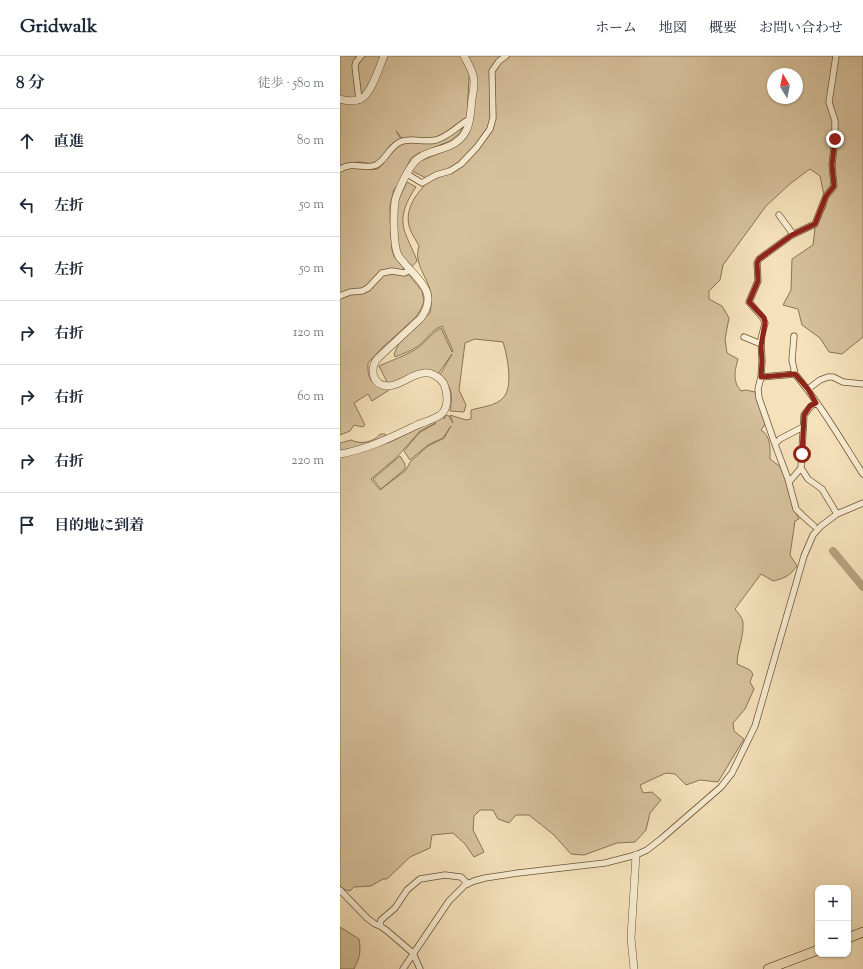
<!DOCTYPE html>
<html lang="ja">
<meta charset="utf-8">
<style>
body{margin:0;font-family:"Sorts Mill Goudy","Noto Serif JP",serif;background:#f2f2f3;color:#1f2937}
.controls{position:absolute;right:12px;bottom:12px;display:grid;overflow:hidden;border-radius:8px;box-shadow:0 1px 3px #0004}
.controls button{width:36px;height:36px;display:grid;place-items:center;padding:0;border:0;border-bottom:1px solid #e0e1e3;background:#fff;color:#1f2937;font:20px sans-serif}
.compass{position:absolute;left:427px;top:12px;width:36px;height:36px;border-radius:50%;background:#fff;box-shadow:0 1px 3px #0004;rotate:350deg}
.stop{position:absolute;width:12px;height:12px;margin:-9px;border:3px solid #8f2418;border-radius:50%;background:#fff}
.stop.end{background:#8f2418;border-color:#fff;box-shadow:0 1px 4px #0008}
.list{margin:0;padding:0;list-style:none}
h2{display:flex;justify-content:space-between;align-items:center;height:52px;margin:0;padding:0 16px;font-size:17px}
h2 small{font-size:13px;font-weight:400;color:#747a83}
.list li{display:grid;grid-template-columns:26px 1fr auto;gap:12px;align-items:center;box-sizing:border-box;height:64px;padding:0 16px;border-top:1px solid #e0e1e3}
.list b{display:block;font-size:15px;white-space:nowrap}
.list em{font-size:13px;font-style:normal;color:#747a83}
.icon{flex:none;width:22px;height:22px;fill:none;stroke:currentColor;stroke-width:2;stroke-linecap:round;stroke-linejoin:round}
.map{position:relative;flex:none;width:523px;height:913px;overflow:hidden}
header{display:flex;align-items:center;gap:24px;box-sizing:border-box;height:56px;padding:0 20px;background:#fff;border-bottom:1px solid #e0e1e3}
header strong{font-size:19px}
nav{display:flex;gap:22px;margin-inline-start:auto;font-size:14px}
main{display:flex}
aside{flex:1;background:#fff}
.map>svg:first-child{display:block}
.green{fill:#d6c19c;stroke:#8a7454;fill-rule:evenodd}
.lines{fill:none;stroke-linecap:round;stroke-linejoin:round}
.river{stroke:#b6a17f;stroke-width:8}
.minor-casing{stroke:#6b5538;stroke-width:7}
.tertiary-casing{stroke:#6b5538;stroke-width:8}
.trunk-casing{stroke:#3d260c;stroke-width:10}
.minor{stroke:#f8ecd2;stroke-width:5.5}
.tertiary{stroke:#f8ecd2;stroke-width:7}
.trunk{stroke:#f5e1ba;stroke-width:9}
.route{stroke:#8f2418;stroke-width:5}
</style>
<header>
<strong>Gridwalk</strong>
<nav><a>ホーム</a><a>地図</a><a>概要</a><a>お問い合わせ</a></nav>
</header>
<main>
<aside>
<h2>8 分<small>徒歩 · 580 m</small></h2>
<ul class="list">
<li><svg class="icon" aria-label="ahead" viewBox="0 0 24 24"><path d="M12 20V5M6 11l6-6 6 6"/></svg><div><b>直進</b></div><em>80 m</em></li>
<li><svg class="icon" aria-label="left" viewBox="0 0 24 24"><path d="M17 20v-9H6M10 6l-5 5 5 5"/></svg><div><b>左折</b></div><em>50 m</em></li>
<li><svg class="icon" aria-label="left" viewBox="0 0 24 24"><path d="M17 20v-9H6M10 6l-5 5 5 5"/></svg><div><b>左折</b></div><em>50 m</em></li>
<li><svg class="icon" aria-label="right" viewBox="0 0 24 24"><path d="M7 20v-9h11M14 6l5 5-5 5"/></svg><div><b>右折</b></div><em>120 m</em></li>
<li><svg class="icon" aria-label="right" viewBox="0 0 24 24"><path d="M7 20v-9h11M14 6l5 5-5 5"/></svg><div><b>右折</b></div><em>60 m</em></li>
<li><svg class="icon" aria-label="right" viewBox="0 0 24 24"><path d="M7 20v-9h11M14 6l5 5-5 5"/></svg><div><b>右折</b></div><em>220 m</em></li>
<li><svg class="icon" aria-label="arrive" viewBox="0 0 24 24"><path d="M6 21V4h12l-3 4 3 4H6"/></svg><div><b>目的地に到着</b></div></li>
</ul>
</aside>
<div class="map">
<svg width="523" height="913" viewBox="0 0 523 913">
<rect width="100%" height="100%" fill="#f5e1ba"/>
<filter id="stains"><feTurbulence type="fractalNoise" baseFrequency=".005" numOctaves="4"/><feColorMatrix values="0 0 0 0 .2 0 0 0 0 .09 0 0 0 0 .02 0 0 0 .5 -.17"/></filter>
<radialGradient id="worn" r=".72"><stop offset=".6" stop-color="#630" stop-opacity="0"/><stop offset="1" stop-color="#630" stop-opacity=".3"/></radialGradient>
<path class="green" d="M 0,0 L 523,0 L 523,281 L 502,298 L 489,296 L 480,282 L 462,269 L 458,253 L 443,249 L 451,234 L 452,203 L 473,189 L 475,172 L 486,150 L 480,120 L 470,113 L 451,127 L 426,150 L 383,209 L 380,224 L 369,235 L 369,243 L 382,250 L 389,262 L 385,283 L 387,297 L 398,303 C 395,314 392,325 401,335 L 406,334 L 415,336 L 426,367 L 421,374 C 431,380 430,392 430,403 L 442,412 L 453,451 L 459,463 L 455,465 L 450,499 L 457,510 C 449,520 446,522 433,525 L 421,518 L 395,553 C 398,557 403,562 403,567 C 404,581 397,595 397,608 L 410,614 L 413,618 L 410,626 L 414,633 L 405,653 L 393,667 L 394,675 L 404,683 L 378,726 L 360,724 L 346,729 L 335,718 L 326,717 L 300,729 L 303,737 L 312,736 L 321,744 L 310,757 L 306,774 L 295,786 L 277,787 L 244,799 L 231,798 L 214,779 L 189,759 L 176,759 L 169,767 L 158,763 L 153,754 L 140,754 L 134,760 L 133,774 L 144,796 L 134,801 L 125,788 L 113,777 L 92,779 L 90,792 L 70,801 L 47,823 L 43,823 L 31,830 L 14,831 L 10,835 L 3,833 L 0,830 L 0,387 L 11,384 C 21,389 34,386 40,378 L 45,378 L 48,387 L 104,360 L 104,363 L 106,359 L 109,360 L 113,367 L 110,359 L 126,364 L 131,363 L 131,354 C 141,351 156,350 163,342 C 174,331 167,299 163,286 L 135,283 L 125,287 L 119,334 L 126,349 L 124,356 L 110,355 C 113,338 112,332 100,319 L 112,298 L 98,318 L 91,316 L 48,328 L 39,310 C 52,304 68,299 79,291 C 87,285 92,276 101,272 L 112,296 L 113,295 L 102,270 C 91,274 87,284 78,290 C 71,295 62,298 55,301 L 54,298 L 59,287 L 90,257 C 91,251 92,244 91,238 C 88,221 73,208 79,190 C 76,184 72,179 70,173 C 63,154 77,136 90,124 L 72,115 L 78,106 L 105,95 L 127,80 L 134,15 L 129,20 L 127,62 L 124,70 L 119,78 L 110,85 L 77,98 L 71,102 L 58,129 L 54,133 L 50,150 L 50,163 L 52,194 L 54,200 L 82,235 L 84,246 L 81,253 L 76,261 L 43,291 L 28,307 C 27,324 33,331 49,334 L 32,345 L 28,338 L 14,347 L 25,369 L 23,371 L 14,369 L 10,375 L 0,379 L 0,115 C 13,106 32,117 39,112 C 43,109 46,102 49,99 C 54,93 59,89 62,82 L 56,75 L 61,83 L 53,88 L 39,105 L 33,108 L 20,106 L 8,107 L 0,111 ZM 433,18 L 457,18 L 457,42 L 433,42 ZM 96,367 L 79,377 L 64,395 L 70,404 L 88,389 L 103,382 L 111,370 L 104,382 L 88,390 L 70,406 L 66,414 L 40,434 L 31,423 L 56,402 L 80,375 Z
M 67,126 L 76,131 C 68,143 60,157 64,173 C 66,181 73,194 76,202 L 77,205 L 71,212 L 58,195 L 56,160 L 58,145 Z
M 60,400 L 65,408 L 65,413 L 41,433 L 33,423 Z
M 0,871 L 19,883 C 21,896 20,901 14,913 L 0,913 Z"/>
<g class="lines">
<path class="river" d="M 493,495 L 523,531"/>
<defs>
<path id="minor" d="M 19,44 L 15,10 L 16,6 L 21,0
M 0,113 C 14,105 25,114 36,109 C 46,104 49,91 60,86 C 71,81 84,87 96,84 C 110,80 118,69 130,63
M 67,118 L 82,127 L 96,119 L 110,115 L 121,108 L 137,91 L 150,73 L 153,62 L 152,15 L 159,5 L 166,0
M 439,159 L 453,178
M 0,240 L 10,236 L 22,235 L 28,232 L 42,217 L 52,215 L 64,217 L 70,214
M 454,280 L 452,304 L 455,318
M 404,281 L 421,288
M 421,321 L 455,318 C 481,349 501,384 523,418
M 468,333 L 480,324 L 488,321 L 493,321 L 503,326 L 523,328
M 476,347 L 471,350 L 464,359 L 461,412 L 468,423 L 482,433 L 497,458
M 435,388 L 440,383 L 463,371
M 449,426 L 461,412
M 474,470 L 463,460 L 456,453 L 448,423 L 436,391 L 419,342 L 418,333 L 421,321 L 422,305 L 421,283 L 425,267 L 423,262 L 409,246 L 418,225 L 417,207 L 419,203 L 452,179 L 475,168 L 486,140 L 494,130 L 492,109 L 495,83 L 495,65 L 489,46 L 496,0
M 0,834 L 27,862 L 35,868 L 40,870 L 46,874 L 73,897 L 80,913
M 40,870 L 41,864 L 55,852 L 67,834 L 80,823 L 105,819 L 121,821 L 128,828
M 63,913 L 109,845 L 125,829 L 134,825 L 145,822 L 178,817 L 265,807 L 296,799 L 307,794 L 321,783 L 381,731 L 392,717 L 415,670 L 464,500 L 473,479 L 481,470 L 497,458 L 523,447"/>
<path id="tertiary" d="M 0,43 C 7,45 16,46 22,42 C 32,36 39,11 44,0
M 0,398 C 28,393 52,381 77,369 C 84,366 93,364 100,359 C 109,353 108,338 104,328 C 100,321 91,316 84,317 C 71,318 62,329 49,330 C 32,330 29,313 38,302 L 81,262 C 98,238 81,226 65,208 C 63,205 59,202 58,199 C 53,189 53,152 56,141 C 60,131 70,108 79,102 C 89,94 105,94 115,87 C 131,77 130,60 132,43 C 133,38 134,31 134,25 C 134,17 128,7 124,0
M 294,913 L 291,882 L 296,799"/>
<path id="trunk" d="M 508,882 L 523,876
M 428,913 L 478,894"/>
</defs>
<use href="#minor" class="minor-casing"/>
<use href="#tertiary" class="tertiary-casing"/>
<use href="#trunk" class="trunk-casing"/>
<use href="#minor" class="minor"/>
<use href="#tertiary" class="tertiary"/>
<use href="#trunk" class="trunk"/>
</g>
<g class="lines">
<path class="route" d="M 462,398 L 464,359 L 470,350 L 476,347 L 468,333 L 455,318 L 421,321 L 422,305 L 421,290 L 425,267 L 424,262 L 409,246 L 418,225 L 417,207 L 419,203 L 452,179 L 475,168 L 486,140 L 494,130 L 492,109 L 495,83"/>
</g>
<rect width="100%" height="100%" filter="url(#stains)"/>
<rect width="100%" height="100%" fill="url(#worn)"/>
</svg>
<div class="controls">
<button>+</button>
<button>−</button>
</div>
<svg class="compass" viewBox="-18 -18 36 36"><path d="M0-13l5 13h-10z" fill="#e53935"/><path d="M0 13l5-13h-10z" fill="#747a83"/></svg>
<div class="stop" style="left:462px;top:398px"></div>
<div class="stop end" style="left:495px;top:83px"></div>
</div>
</main>
